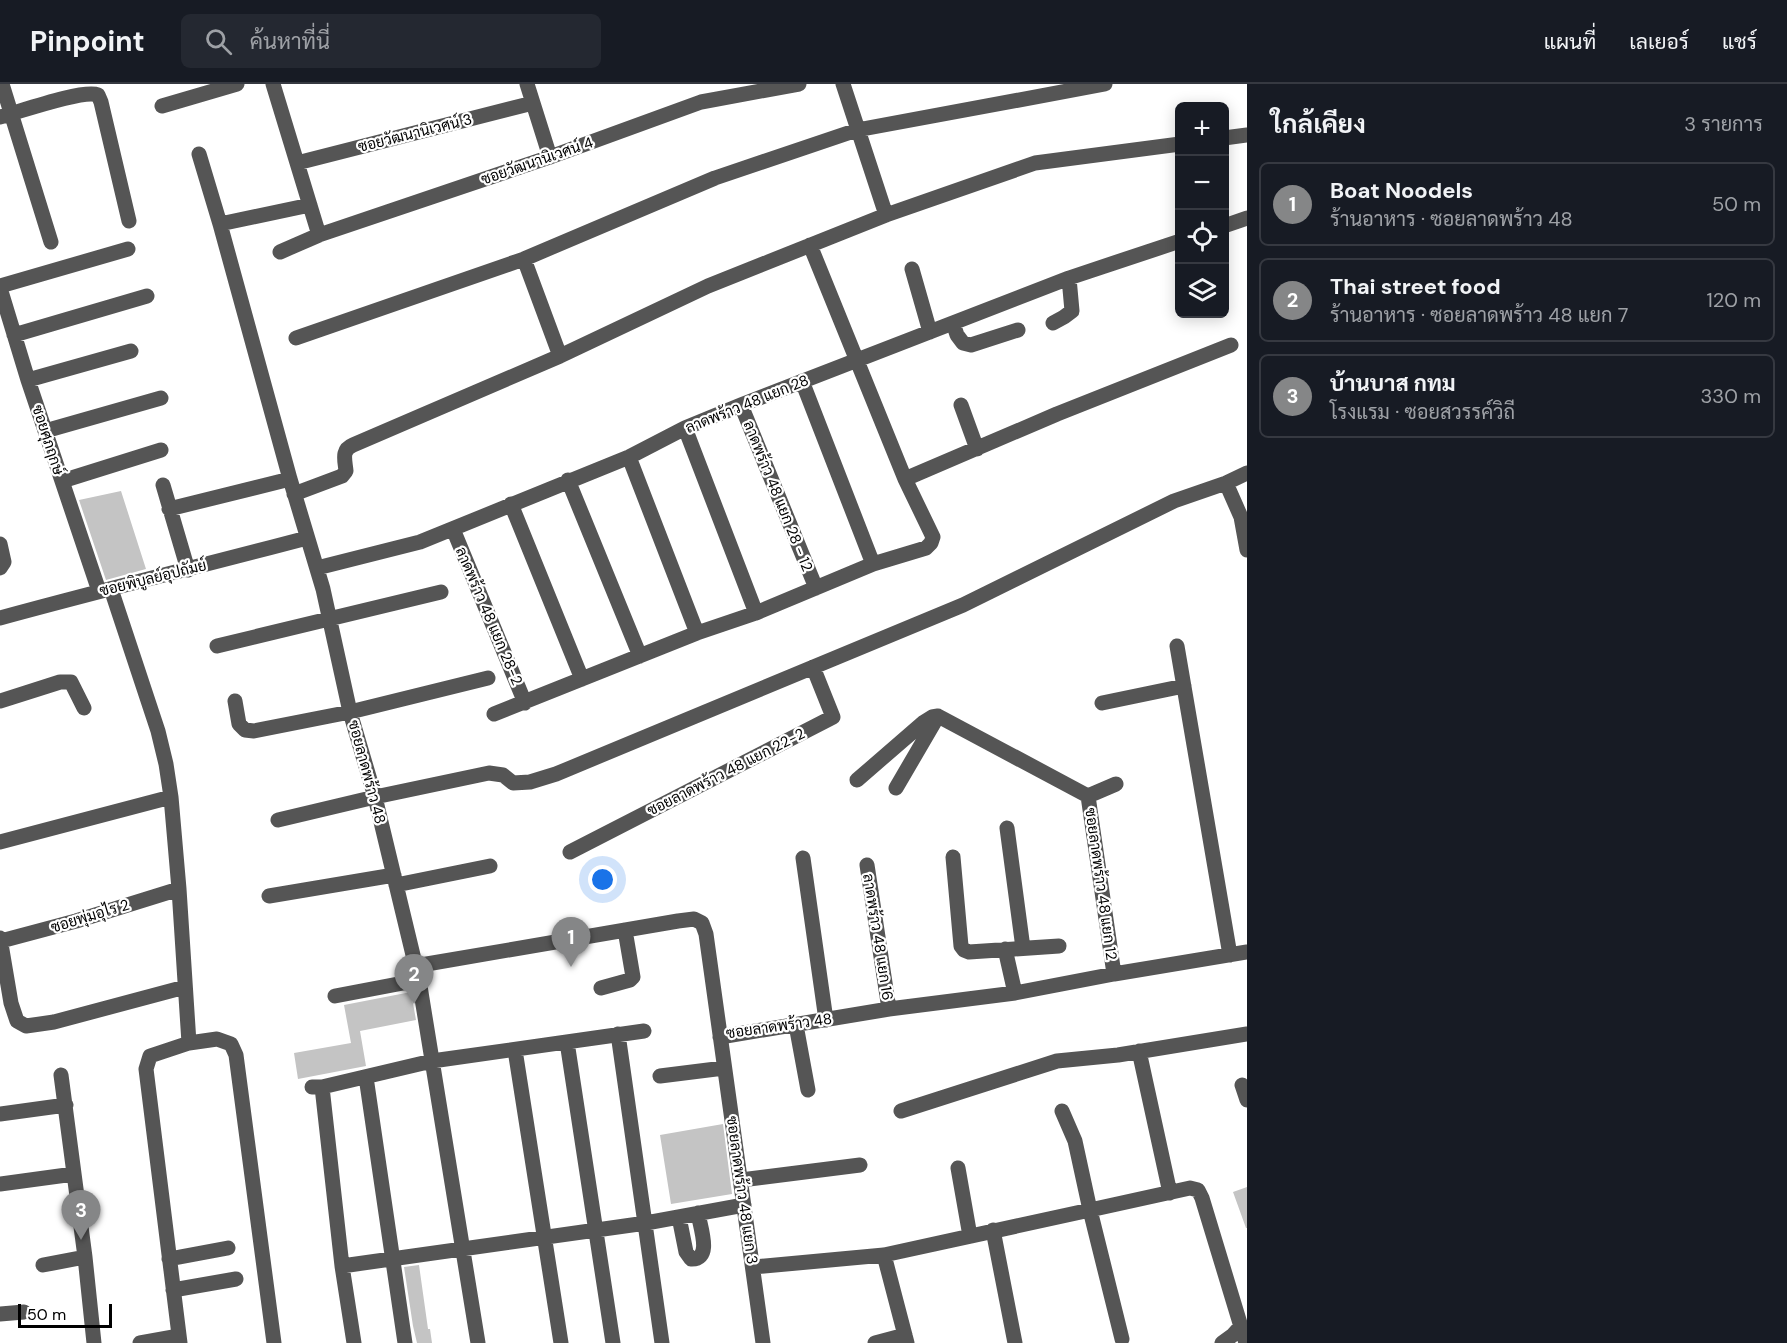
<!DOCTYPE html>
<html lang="th">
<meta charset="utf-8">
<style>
body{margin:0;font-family:"DM Sans",Sarabun,sans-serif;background:#242831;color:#f1f3f6}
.controls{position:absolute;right:18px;top:18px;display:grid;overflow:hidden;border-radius:9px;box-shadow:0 3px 15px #0003}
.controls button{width:54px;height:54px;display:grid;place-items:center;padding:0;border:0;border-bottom:2px solid #363941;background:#171b24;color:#f1f3f6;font:30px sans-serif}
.scale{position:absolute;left:18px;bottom:15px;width:94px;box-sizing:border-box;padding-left:6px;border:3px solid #000;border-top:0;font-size:16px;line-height:21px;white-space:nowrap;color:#000;-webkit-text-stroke:4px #fff;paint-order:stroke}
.you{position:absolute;left:603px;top:796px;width:21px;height:21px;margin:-15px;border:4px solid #fff;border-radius:50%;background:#1a73e8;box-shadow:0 0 0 9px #1a73e833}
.badge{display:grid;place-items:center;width:39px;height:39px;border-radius:50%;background:#858687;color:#fff;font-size:20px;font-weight:700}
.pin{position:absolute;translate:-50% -50px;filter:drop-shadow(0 2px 3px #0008)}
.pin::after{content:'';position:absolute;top:32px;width:21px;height:18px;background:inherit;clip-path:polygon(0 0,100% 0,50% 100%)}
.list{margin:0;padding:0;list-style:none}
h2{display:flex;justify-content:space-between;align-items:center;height:78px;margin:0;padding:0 24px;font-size:26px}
h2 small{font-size:20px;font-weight:400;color:#9ea1a6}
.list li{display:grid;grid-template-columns:39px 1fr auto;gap:18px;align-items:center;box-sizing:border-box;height:84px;margin:0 12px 12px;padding:0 12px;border:2px solid #363941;border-radius:9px}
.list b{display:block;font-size:22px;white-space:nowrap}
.list p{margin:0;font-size:20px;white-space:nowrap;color:#9ea1a6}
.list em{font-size:20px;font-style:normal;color:#9ea1a6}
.icon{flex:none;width:33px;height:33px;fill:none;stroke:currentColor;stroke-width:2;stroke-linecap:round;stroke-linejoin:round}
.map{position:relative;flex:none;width:1247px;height:1259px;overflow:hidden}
header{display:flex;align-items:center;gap:36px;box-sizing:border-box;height:84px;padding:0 30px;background:#171b24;border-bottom:2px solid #363941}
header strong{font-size:28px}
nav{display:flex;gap:33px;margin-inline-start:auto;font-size:21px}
.search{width:420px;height:54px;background:#242831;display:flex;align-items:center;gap:15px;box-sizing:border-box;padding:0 21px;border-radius:9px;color:#9ea1a6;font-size:22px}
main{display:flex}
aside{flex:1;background:#171b24}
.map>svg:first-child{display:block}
.building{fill:#c4c4c4}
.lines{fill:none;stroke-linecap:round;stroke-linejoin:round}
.minor{stroke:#555;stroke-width:15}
.labels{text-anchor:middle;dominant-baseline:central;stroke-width:4.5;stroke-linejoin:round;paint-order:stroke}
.street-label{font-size:15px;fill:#000;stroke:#fff}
</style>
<header>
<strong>Pinpoint</strong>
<div class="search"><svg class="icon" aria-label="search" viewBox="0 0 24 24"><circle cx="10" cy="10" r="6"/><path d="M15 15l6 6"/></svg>ค้นหาที่นี่</div>
<nav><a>แผนที่</a><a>เลเยอร์</a><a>แชร์</a></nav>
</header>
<main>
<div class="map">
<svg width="1247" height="1259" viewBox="0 0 1247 1259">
<rect width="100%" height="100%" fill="#fff"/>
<path class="building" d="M 121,407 L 146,485 L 106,496 L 79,416 Z
M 411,908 L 416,936 L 360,947 L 366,982 L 298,995 L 294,969 L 351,959 L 344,921 Z
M 723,1040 L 732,1110 L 671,1120 L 660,1051 Z
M 1247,1103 L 1247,1144 L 1246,1144 L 1233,1108 Z
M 419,1181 L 428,1245 L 430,1245 L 432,1259 L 417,1259 L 413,1242 L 404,1183 Z"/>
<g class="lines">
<path class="minor" d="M 2,0 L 51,158
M 273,0 L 319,151
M 527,0 L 550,73
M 843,0 L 886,131
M 162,22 L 237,0
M 0,33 C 19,28 83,5 98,11 L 101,18 L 129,137
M 1224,54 L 1247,51
M 199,70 L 220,140 L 290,395 L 323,505 L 350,628 L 375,713 L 419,896 L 478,1259
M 297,79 L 533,19
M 220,140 L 310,121
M 1224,142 L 1247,134
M 280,168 L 319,151 L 550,73 L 701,18 L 799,0
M 524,175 L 560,272
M 912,185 L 930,248
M 0,202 L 128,165
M 0,204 L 28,296 L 99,507
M 953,239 L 957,251 L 963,259 L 971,261 L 1018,246
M 1053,239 L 1064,233 L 1072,227 L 1069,194
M 14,251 L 147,212
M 296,254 L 524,175 L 715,94 L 857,46 L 1105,0
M 28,296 L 131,267
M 802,297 L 873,480
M 741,321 L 816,504
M 961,321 L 977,365
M 685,344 L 756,529
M 45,347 L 161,314
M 629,373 L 697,549
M 905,395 L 1057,330 L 1231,261
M 568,396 L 640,572
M 62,397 L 161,366
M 1226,399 L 1241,433 L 1247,466
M 163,401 L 188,486
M 294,410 L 342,392 L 346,387 C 345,376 341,366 353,361 L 560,272 L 708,202 L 886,131 L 1035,79 L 1180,60
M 511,420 L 582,595
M 169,425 L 290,395
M 453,445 L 525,619
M 0,460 L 4,478 L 0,484
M 317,484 L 420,458 L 629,373 L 685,344 L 741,321 L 1069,194 L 1180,157
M 111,505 L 158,647 L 166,680 L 171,713 L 179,805 L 189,959
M 0,534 C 102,506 205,481 307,454
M 217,562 L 441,508
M 1177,562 L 1230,871
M 0,617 L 60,598 L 71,598 L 84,624
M 235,617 L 239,640 L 245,646 L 254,647 L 350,628 L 488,594
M 1102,619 L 1184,602
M 494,630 L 697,549 L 756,529 L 873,480 L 926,464 L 931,459 L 933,453 L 905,395 L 810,161
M 857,696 L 924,638 L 932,633 L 938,632
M 896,704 L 938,632 L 1088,712 L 1114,890
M 1088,712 L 1116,700
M 278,736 L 375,713 L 489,689 L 503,691 L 513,699 L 530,698 L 556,690 L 963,521 L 1174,417 L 1226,399 L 1247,389
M 1007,744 L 1023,864
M 0,758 L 171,713
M 570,768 L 833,633 L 813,583
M 953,773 L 961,862 L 964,866 L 969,868 L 1059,862
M 803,774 L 826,936
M 867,781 L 889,925
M 396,801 L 490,782
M 269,812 L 394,791
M 0,854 L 11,919 L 17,937 L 26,942 L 54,938 L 185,903
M 1,857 L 76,837 L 179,805
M 1005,865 L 1015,909
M 415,882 L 678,837 L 694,835 L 702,839 L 706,850 L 763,1259
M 601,904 L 630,896 L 633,893 L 625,846
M 335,912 L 419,896
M 796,941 L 808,1006
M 618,950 L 662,1259
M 720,953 L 889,925 L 1015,909 L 1114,890 L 1247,868
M 567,958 L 613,1259
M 515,966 L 561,1259
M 1139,967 L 1170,1109
M 61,991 L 85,1173 L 94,1259
M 660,992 L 724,984
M 366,993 L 405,1259
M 1242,1001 L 1247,1016
M 312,1003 L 322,1003 L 432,977 L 644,947
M 322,1003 L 342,1182 L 354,1259
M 901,1027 L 1057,977 L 1118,971 L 1247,950
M 1062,1027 L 1075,1057 L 1090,1126 L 1190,1104 L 1198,1106 L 1202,1114 L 1246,1259
M 0,1030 L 66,1021
M 958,1084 L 970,1152
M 741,1096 L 860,1081
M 0,1100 L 74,1090
M 679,1133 L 686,1168 L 691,1175 C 713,1176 700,1143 698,1129
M 993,1146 L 1015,1259
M 884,1171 L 907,1259
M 169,1175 L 228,1164
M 43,1181 L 85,1173
M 342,1182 L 646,1139 L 744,1121
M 754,1183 L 884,1171 L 1090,1126 L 1122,1255
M 173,1206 L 236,1195
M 0,1230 L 24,1228
M 140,1259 L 179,1252
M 180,1259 L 146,985 L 150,972 L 189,959 L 217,955 L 231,960 L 236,971 L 274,1259
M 875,1259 L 905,1251
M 1222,1259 L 1233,1251 L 1241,1242"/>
</g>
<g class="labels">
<g class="street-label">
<text transform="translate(415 49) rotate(-14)">ซอยวัฒนานิเวศน์ 3</text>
<text transform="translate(537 77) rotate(-19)">ซอยวัฒนานิเวศน์ 4</text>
<text transform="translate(747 320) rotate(-22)">ลาดพร้าว 48 แยก 28</text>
<text transform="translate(48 356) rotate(72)">ซอยศุภฤกษ์</text>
<text transform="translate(778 412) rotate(68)">ลาดพร้าว 48 แยก 28 - 12</text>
<text transform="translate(153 494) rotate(-14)">ซอยพิบูลย์อุปถัมย์</text>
<text transform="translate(489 532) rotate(67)">ลาดพร้าว 48 แยก 28-2</text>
<text transform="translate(367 688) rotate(75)">ซอยลาดพร้าว 48</text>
<text transform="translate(726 688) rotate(-27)">ซอยลาดพร้าว 48 แยก 22-2</text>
<text transform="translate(1101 800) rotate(82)">ซอยลาดพร้าว 48 แยก 12</text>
<text transform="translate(90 832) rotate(-17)">ซอยพุ่มอุไร 2</text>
<text transform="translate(878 853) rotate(81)">ลาดพร้าว 48 แยก 16</text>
<text transform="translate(779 942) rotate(-8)">ซอยลาดพร้าว 48</text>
<text transform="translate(742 1106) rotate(82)">ซอยลาดพร้าว 48 แยก 3</text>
</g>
</g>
</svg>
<div class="controls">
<button>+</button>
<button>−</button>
<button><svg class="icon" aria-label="locate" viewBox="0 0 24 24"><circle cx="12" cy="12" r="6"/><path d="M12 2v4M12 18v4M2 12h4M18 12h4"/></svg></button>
<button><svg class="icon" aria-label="layers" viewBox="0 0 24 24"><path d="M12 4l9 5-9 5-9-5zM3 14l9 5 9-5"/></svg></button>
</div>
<div class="scale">50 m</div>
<div class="you"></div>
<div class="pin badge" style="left:571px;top:883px">1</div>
<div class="pin badge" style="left:414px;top:920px">2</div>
<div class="pin badge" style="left:81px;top:1156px">3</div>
</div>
<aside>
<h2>ใกล้เคียง<small>3 รายการ</small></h2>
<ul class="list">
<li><span class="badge">1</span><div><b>Boat Noodels</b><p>ร้านอาหาร · ซอยลาดพร้าว 48</p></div><em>50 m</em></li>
<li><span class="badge">2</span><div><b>Thai street food</b><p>ร้านอาหาร · ซอยลาดพร้าว 48 แยก 7</p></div><em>120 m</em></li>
<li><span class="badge">3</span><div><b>บ้านบาส กทม</b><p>โรงแรม · ซอยสวรรค์วิถี</p></div><em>330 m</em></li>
</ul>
</aside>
</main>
